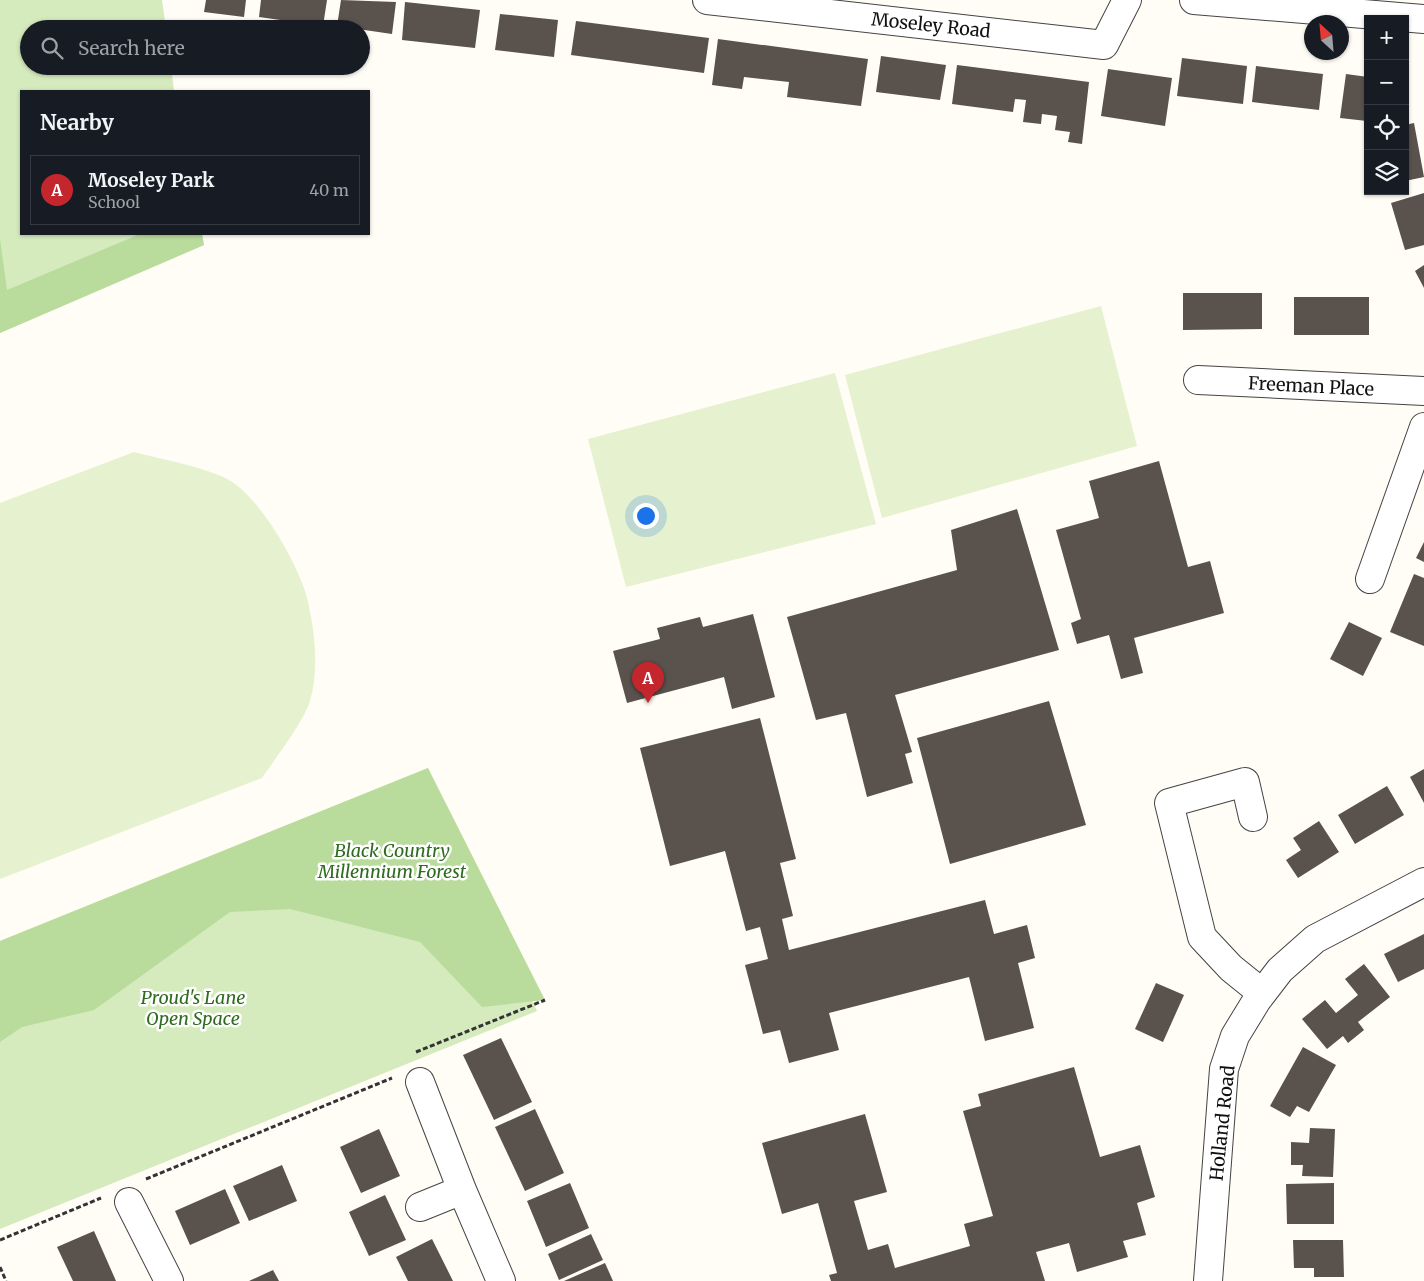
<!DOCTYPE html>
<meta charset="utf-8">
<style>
body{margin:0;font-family:Merriweather,serif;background:#242831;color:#f1f3f6}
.controls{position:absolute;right:15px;top:15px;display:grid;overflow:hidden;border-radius:0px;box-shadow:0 1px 4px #0004}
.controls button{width:45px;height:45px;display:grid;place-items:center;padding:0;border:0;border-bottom:1px solid #363941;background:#171b24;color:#f1f3f6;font:25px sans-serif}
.compass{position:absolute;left:1304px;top:15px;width:45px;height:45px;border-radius:50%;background:#171b24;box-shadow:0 1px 4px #0004;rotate:334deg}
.you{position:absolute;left:645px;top:515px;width:18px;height:18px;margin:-12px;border:4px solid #fff;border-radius:50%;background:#1a73e8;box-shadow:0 0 0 8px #1a73e833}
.badge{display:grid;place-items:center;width:32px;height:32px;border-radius:50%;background:#c4262e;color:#fff;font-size:16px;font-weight:700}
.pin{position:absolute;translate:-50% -41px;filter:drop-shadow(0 1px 2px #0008)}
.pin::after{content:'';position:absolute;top:26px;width:18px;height:15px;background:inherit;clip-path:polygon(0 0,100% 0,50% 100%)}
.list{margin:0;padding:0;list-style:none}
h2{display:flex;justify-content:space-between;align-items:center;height:65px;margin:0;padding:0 20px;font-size:21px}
h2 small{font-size:16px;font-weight:400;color:#9ea1a6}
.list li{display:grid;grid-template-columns:32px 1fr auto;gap:15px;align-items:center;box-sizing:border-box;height:70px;margin:0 10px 10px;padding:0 10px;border:1px solid #363941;border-radius:0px}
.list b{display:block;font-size:19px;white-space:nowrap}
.list p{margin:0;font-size:16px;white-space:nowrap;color:#9ea1a6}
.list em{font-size:16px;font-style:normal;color:#9ea1a6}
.icon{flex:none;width:28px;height:28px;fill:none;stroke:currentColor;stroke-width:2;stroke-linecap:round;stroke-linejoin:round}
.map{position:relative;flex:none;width:1424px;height:1281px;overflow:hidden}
.search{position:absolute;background:#171b24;box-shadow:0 1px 4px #0004;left:20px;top:20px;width:350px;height:55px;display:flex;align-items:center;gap:12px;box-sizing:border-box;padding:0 18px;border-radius:28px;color:#9ea1a6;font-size:19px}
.panel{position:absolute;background:#171b24;box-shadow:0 1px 4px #0004;left:20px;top:90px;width:350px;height:145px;border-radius:0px}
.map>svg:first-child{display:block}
.green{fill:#d5ebbd}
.forest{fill:#b9dc9c}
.pitch{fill:#e6f2cf}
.building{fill:#5a524d}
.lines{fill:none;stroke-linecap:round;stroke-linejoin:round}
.minor-casing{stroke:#444;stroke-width:30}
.path{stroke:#333;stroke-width:3;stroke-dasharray:5 2.5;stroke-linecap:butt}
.minor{stroke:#fff;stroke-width:28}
.labels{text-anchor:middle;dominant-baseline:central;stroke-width:5;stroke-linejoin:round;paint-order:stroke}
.street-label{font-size:18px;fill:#111;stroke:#fff}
.park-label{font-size:18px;font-style:italic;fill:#2f6b1f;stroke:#fff}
</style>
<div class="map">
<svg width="1424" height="1281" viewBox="0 0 1424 1281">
<rect width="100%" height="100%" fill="#fffdf5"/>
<path class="green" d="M 0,0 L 162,0 L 166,29 L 29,29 L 29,66 L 171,66 L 174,91 L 21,91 L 21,234 L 202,234 L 204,245 L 0,333 Z
M 428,768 L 537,1011 L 0,1229 L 0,941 Z"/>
<path class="forest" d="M 140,234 L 202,234 L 204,245 L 0,333 L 0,239 L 7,290 Z
M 428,768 L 545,1000 L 482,1007 L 420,942 L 290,909 L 230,912 L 94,1010 L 22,1027 L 0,1042 L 0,941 Z"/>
<path class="pitch" d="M 1101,306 L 1137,446 L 882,518 L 845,375 Z
M 835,373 L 876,524 L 626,587 L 588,439 Z
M 134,452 C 160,459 206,467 229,480 C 260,497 301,568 308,602 C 315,633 319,670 310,701 C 304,721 275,759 262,778 L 0,879 L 0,503 Z"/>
<path class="building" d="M 206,0 L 246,0 L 244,17 L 204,12 Z
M 261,0 L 327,0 L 323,26 L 259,17 Z
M 341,0 L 396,2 L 392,34 L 337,26 Z
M 405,2 L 480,10 L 475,48 L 402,40 Z
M 500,14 L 558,20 L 554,57 L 495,50 Z
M 576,21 L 709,38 L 704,73 L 571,55 Z
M 718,39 L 868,59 L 861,106 L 787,97 L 789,82 L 744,77 L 742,89 L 712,85 Z
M 881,56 L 946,65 L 940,100 L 876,92 Z
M 1182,58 L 1247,66 L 1243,104 L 1177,96 Z
M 957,65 L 1089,82 L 1082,144 L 1068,142 L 1070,132 L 1055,130 L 1057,116 L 1042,114 L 1041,124 L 1023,122 L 1026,100 L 1015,99 L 1013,112 L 952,104 Z
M 1256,66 L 1323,74 L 1319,110 L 1252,102 Z
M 1108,69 L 1172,78 L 1165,126 L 1101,116 Z
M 1346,74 L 1368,77 L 1367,121 L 1340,118 Z
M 1414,123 L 1424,177 L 1405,181 L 1405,125 Z
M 1424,193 L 1424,245 L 1405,250 L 1391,203 Z
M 1424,265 L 1424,288 L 1415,271 Z
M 1183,293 L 1262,293 L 1262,329 L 1183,330 Z
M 1294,297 L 1369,297 L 1369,335 L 1294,335 Z
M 1159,461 L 1188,567 L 1210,561 L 1224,613 L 1134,638 L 1143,673 L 1121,679 L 1109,635 L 1077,644 L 1071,623 L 1081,619 L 1056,530 L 1099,518 L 1089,481 Z
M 1017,509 L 1059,650 L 895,695 L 912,752 L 905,754 L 913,783 L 867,797 L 846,713 L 816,720 L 787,617 L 957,570 L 951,530 Z
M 1424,542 L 1424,562 L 1416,558 Z
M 1414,574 L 1424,578 L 1424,646 L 1390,632 Z
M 753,614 L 775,697 L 732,709 L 724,677 L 627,703 L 613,651 L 660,639 L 657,628 L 700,617 L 703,627 Z
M 1349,622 L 1382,638 L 1363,676 L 1330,659 Z
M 1049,701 L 1086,825 L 950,864 L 917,738 Z
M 760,718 L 796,859 L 780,863 L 793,916 L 782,919 L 789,950 L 985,900 L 994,934 L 1027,925 L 1035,958 L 1018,963 L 1034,1028 L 985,1041 L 969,977 L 829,1013 L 839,1050 L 789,1063 L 780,1030 L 763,1034 L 745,965 L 768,959 L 760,927 L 746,931 L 725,851 L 670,866 L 640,748 Z
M 1424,769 L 1424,803 L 1410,777 Z
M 1387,786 L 1404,815 L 1355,844 L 1338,815 Z
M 1319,821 L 1339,852 L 1298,878 L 1286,860 L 1301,850 L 1293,838 Z
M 1424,934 L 1424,969 L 1398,982 L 1384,954 Z
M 1364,964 L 1390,997 L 1358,1022 L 1364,1030 L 1348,1043 L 1343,1036 L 1327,1049 L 1302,1019 L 1325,1000 L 1336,1013 L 1358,995 L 1345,979 Z
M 1156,983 L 1184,995 L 1163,1042 L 1135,1029 Z
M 501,1038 L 532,1102 L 494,1120 L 463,1055 Z
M 1303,1047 L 1336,1065 L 1309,1112 L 1297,1106 L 1290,1117 L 1270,1106 Z
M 1074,1067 L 1100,1157 L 1140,1145 L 1155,1197 L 1137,1203 L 1146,1235 L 1123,1241 L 1128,1257 L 1077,1272 L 1069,1243 L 1036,1252 L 1045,1281 L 831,1281 L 829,1275 L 837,1273 L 818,1203 L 782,1214 L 762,1143 L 865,1114 L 887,1192 L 854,1201 L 868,1250 L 888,1244 L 895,1268 L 970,1246 L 964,1224 L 993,1216 L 963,1111 L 981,1106 L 978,1094 Z
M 535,1109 L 564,1173 L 525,1191 L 495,1127 Z
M 1310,1128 L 1335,1129 L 1333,1177 L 1302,1176 L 1303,1165 L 1291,1165 L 1291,1142 L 1309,1143 Z
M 379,1129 L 400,1176 L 361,1193 L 340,1147 Z
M 282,1165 L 297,1201 L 249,1221 L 233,1186 Z
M 570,1183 L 589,1228 L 546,1247 L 527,1201 Z
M 1334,1183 L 1334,1224 L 1287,1224 L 1286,1184 Z
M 225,1189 L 240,1223 L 190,1245 L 175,1211 Z
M 385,1195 L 406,1240 L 369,1256 L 349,1212 Z
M 94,1231 L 116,1281 L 73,1281 L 57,1247 Z
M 591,1234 L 603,1260 L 559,1280 L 548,1254 Z
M 432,1239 L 453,1281 L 408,1281 L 396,1257 Z
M 1293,1240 L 1343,1240 L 1344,1277 L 1314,1277 L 1314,1268 L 1294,1268 Z
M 605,1263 L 613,1281 L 564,1281 Z
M 273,1270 L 279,1281 L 249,1281 Z"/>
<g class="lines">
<defs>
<path id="minor" d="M 707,0 L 1104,45 L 1127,0
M 1194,0 L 1424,19
M 1198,380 L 1424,391
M 1370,579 L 1424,427
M 1253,817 L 1245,782 L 1169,803 L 1202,937 L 1231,968 L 1262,993
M 420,1082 L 462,1190 L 501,1281
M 129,1202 L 169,1281
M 420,1207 L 462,1190
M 1208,1281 L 1224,1069 L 1235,1036 L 1257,1000 L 1280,970 L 1315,939 L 1424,882"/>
</defs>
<use href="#minor" class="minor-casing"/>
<path class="path" d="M 416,1052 L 545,1000
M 146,1179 L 392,1078
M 0,1240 L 101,1198
M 0,1267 L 6,1281"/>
<use href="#minor" class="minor"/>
</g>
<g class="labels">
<g class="street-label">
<text transform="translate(931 25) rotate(6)">Moseley Road</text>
<text transform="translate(1311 386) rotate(3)">Freeman Place</text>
<text transform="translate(1222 1123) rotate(-84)">Holland Road</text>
</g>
<g class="park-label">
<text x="392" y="850">Black Country<tspan x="392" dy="21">Millennium Forest</tspan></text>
<text x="193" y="997">Proud's Lane<tspan x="193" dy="21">Open Space</tspan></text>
</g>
</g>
</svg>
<div class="controls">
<button>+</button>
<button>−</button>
<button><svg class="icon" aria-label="locate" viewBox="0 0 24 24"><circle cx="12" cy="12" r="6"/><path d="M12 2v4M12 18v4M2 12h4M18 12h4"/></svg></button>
<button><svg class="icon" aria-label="layers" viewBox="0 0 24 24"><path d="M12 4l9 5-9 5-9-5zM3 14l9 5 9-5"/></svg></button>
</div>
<svg class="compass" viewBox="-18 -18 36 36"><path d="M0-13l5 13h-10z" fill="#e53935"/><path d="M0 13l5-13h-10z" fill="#9ea1a6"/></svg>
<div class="you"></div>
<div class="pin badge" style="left:648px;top:703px">A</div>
<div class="search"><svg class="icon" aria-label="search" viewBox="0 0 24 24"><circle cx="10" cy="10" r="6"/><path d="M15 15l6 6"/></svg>Search here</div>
<section class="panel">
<h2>Nearby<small></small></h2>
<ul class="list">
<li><span class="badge">A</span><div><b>Moseley Park</b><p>School</p></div><em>40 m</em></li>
</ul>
</section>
</div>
